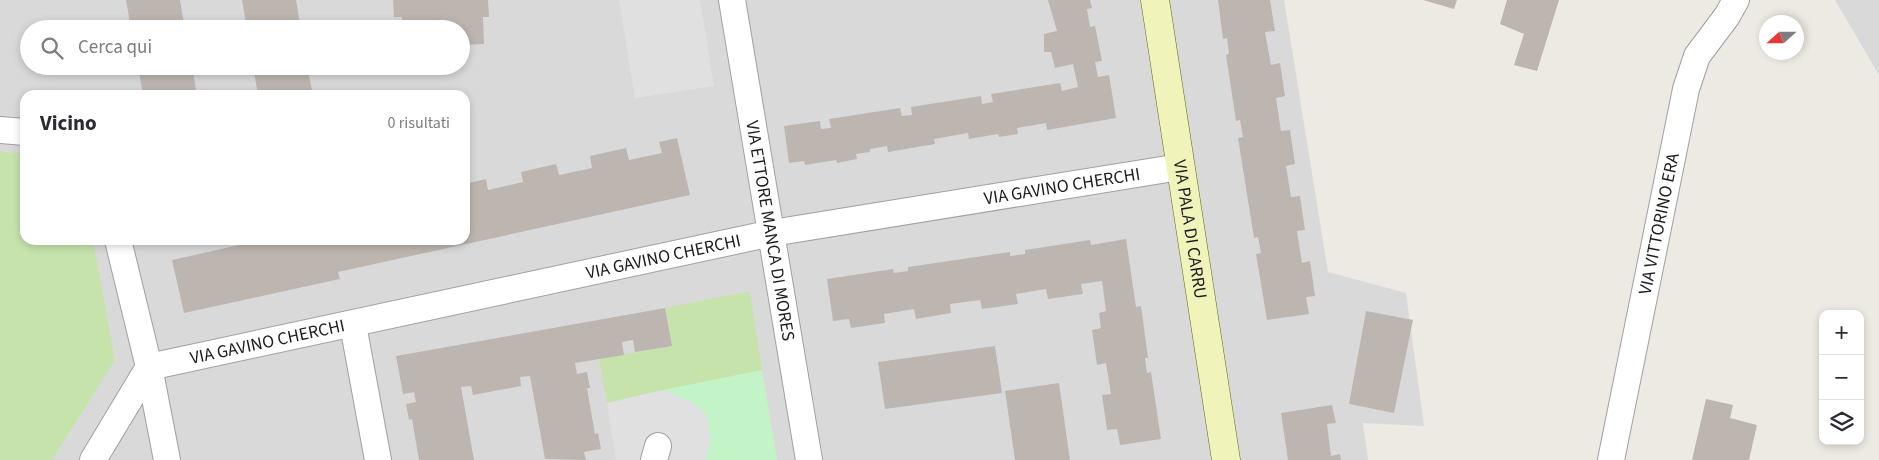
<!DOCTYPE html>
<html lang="it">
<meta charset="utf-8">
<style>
body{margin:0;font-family:"Source Sans 3",sans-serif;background:#f2f2f3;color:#2b2b33}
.controls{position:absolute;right:15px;bottom:15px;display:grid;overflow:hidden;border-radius:10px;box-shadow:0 2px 8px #0003}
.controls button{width:45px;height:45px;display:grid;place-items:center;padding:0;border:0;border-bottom:1px solid #e1e1e2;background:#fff;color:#2b2b33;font:25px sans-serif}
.compass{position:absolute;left:1759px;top:15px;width:45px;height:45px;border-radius:50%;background:#fff;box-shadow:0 2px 8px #0003;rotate:249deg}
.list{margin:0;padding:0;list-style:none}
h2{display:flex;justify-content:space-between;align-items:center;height:65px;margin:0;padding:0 20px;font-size:21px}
h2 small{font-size:16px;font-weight:400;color:#7c7c81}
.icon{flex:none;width:28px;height:28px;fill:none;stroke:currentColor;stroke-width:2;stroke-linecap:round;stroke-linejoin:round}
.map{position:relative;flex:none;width:1879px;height:460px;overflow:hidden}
.search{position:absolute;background:#fff;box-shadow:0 2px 8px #0003;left:20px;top:20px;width:450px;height:55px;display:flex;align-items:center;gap:12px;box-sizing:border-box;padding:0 18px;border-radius:28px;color:#7c7c81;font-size:19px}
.panel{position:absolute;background:#fff;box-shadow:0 2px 8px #0003;left:20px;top:90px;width:450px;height:155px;border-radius:15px}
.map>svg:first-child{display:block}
.residential{fill:#dad9d9;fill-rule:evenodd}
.grass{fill:#c6e3ac}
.park{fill:#c3f4c7}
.parking{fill:#e0e0e0}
.building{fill:#bdb6b0}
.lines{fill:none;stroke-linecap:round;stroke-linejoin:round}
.street-casing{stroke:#a0a0a0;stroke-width:28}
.secondary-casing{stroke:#5e690e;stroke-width:29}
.street{stroke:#fff;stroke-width:26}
.secondary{stroke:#f0f3ba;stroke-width:28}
.labels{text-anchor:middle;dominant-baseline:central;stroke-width:4;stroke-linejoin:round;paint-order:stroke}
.street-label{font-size:18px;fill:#1c1c1c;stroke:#fff}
</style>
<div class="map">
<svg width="1879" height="460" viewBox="0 0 1879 460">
<rect width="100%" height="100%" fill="#edeae3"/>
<path class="residential" d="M 0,0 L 1284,0 L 1328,272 L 1406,293 L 1424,426 L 1363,423 L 1368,460 L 0,460 ZM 29,29 L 461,29 L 461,66 L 29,66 ZM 25,95 L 465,95 L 465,240 L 25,240 Z
M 1835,0 L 1879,0 L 1879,75 Z"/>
<path class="grass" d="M 0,152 L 25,153 L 25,240 L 93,240 L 115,360 L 52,460 L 0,460 Z
M 750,291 L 762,370 L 607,403 L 599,359 L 672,346 L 665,308 Z"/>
<path class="park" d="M 762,370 L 777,460 L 705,460 L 711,440 L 693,403 L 663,390 Z"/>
<path class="parking" d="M 619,0 L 700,0 L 714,86 L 635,98 Z
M 663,390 L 693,403 L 707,415 L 711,440 L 705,460 L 616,460 L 607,403 Z"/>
<path class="building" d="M 126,0 L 180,0 L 185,29 L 131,29 Z
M 242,0 L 296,0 L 301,29 L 247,29 Z
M 393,0 L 488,0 L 489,17 L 483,17 L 484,44 L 461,45 L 461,29 L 402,29 L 402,17 L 394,17 Z
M 1048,0 L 1090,0 L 1092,8 L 1087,9 L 1090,27 L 1095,26 L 1102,61 L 1095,62 L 1098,77 L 1109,75 L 1116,118 L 1047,130 L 1046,123 L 1017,128 L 1018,134 L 999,137 L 998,134 L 969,139 L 968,133 L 934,139 L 935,144 L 888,152 L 887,146 L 870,149 L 870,152 L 856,154 L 857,159 L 837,163 L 836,160 L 805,165 L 804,161 L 789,163 L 784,126 L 820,121 L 821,129 L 831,128 L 829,119 L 900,108 L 902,116 L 912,115 L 911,107 L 981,96 L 982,104 L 993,102 L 991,94 L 1060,83 L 1062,91 L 1078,87 L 1073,64 L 1055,68 L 1051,52 L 1044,52 L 1044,34 L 1057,31 Z
M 1218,0 L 1270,0 L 1275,31 L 1265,32 L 1271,65 L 1280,63 L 1285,96 L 1276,98 L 1281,131 L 1290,130 L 1295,164 L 1286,166 L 1291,197 L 1300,196 L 1305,230 L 1297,231 L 1302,263 L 1310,261 L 1315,296 L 1306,297 L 1309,314 L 1267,320 L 1256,254 L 1261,253 L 1258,237 L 1254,238 L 1238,138 L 1243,137 L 1240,120 L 1236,121 L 1226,55 L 1229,54 L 1227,38 L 1223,39 Z
M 1423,0 L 1457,0 L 1454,9 Z
M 1507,0 L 1559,0 L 1537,71 L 1514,65 L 1524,34 L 1500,24 Z
M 138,66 L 192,66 L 197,95 L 143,95 Z
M 253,66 L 307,66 L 313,95 L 258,95 Z
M 677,138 L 690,195 L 338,272 L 340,279 L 184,313 L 172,260 L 262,240 L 465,240 L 465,184 L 486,179 L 488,190 L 523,182 L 521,172 L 556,164 L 559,175 L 592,168 L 590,156 L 626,148 L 629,160 L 662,153 L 659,142 Z
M 1126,239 L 1136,307 L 1141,306 L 1148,358 L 1145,358 L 1147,373 L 1151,372 L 1161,439 L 1120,445 L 1117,429 L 1107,430 L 1102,395 L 1111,394 L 1106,363 L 1097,365 L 1092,330 L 1101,328 L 1099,313 L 1106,311 L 1102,281 L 1081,284 L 1083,294 L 1048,299 L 1046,289 L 1016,294 L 1018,304 L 982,309 L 980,300 L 950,304 L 951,313 L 916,319 L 914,309 L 884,314 L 885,323 L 851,328 L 849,319 L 833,321 L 827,279 L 893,269 L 894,273 L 908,271 L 908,267 L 1010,252 L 1010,256 L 1025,254 L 1025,250 L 1090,240 L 1091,245 Z
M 665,308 L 672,346 L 635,352 L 633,340 L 622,342 L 624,355 L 575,363 L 577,374 L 587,372 L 590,388 L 587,388 L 595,434 L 598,433 L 601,449 L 584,452 L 586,460 L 545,459 L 530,376 L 520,377 L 521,386 L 473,395 L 471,386 L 461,387 L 474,460 L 419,460 L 412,419 L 409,420 L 406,404 L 416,402 L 414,392 L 403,394 L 396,356 Z
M 1366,311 L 1413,320 L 1394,413 L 1349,404 Z
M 995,346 L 1002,393 L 885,409 L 878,362 Z
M 1059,383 L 1070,460 L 1015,460 L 1005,391 Z
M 1706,399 L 1733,405 L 1730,418 L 1757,425 L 1749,460 L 1692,460 Z
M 1332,405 L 1336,423 L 1327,424 L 1331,456 L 1340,454 L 1341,460 L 1288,460 L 1281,413 Z"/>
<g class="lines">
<defs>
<g id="street">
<path id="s1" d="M 732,0 L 809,460"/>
<path d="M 0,130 L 25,132"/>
<path d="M 118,240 L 149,367 L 167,460"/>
<path d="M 353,325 L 378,460"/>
<path id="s2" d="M 149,367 L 772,233 L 1180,167"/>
<path d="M 93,460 L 149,367"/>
<path d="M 654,460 L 658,446"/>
<path id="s3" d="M 1611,460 L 1686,89 L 1697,56 L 1727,16 L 1736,0"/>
</g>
<g id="secondary">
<path id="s4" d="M 1155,0 L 1226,460"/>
</g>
</defs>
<use href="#street" class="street-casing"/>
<use href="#secondary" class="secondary-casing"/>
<use href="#street" class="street"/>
<use href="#secondary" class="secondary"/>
</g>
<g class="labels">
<g class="street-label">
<text stroke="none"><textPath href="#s2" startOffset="931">VIA GAVINO CHERCHI</textPath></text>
<text stroke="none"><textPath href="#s3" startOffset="241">VIA VITTORINO ERA</textPath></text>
<text stroke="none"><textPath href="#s1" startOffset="234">VIA ETTORE MANCA DI MORES</textPath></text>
<text stroke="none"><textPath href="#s4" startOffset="232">VIA PALA DI CARRU</textPath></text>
<text stroke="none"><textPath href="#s2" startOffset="526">VIA GAVINO CHERCHI</textPath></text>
<text stroke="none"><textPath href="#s2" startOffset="121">VIA GAVINO CHERCHI</textPath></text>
</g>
</g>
</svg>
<div class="controls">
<button>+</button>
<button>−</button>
<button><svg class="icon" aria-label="layers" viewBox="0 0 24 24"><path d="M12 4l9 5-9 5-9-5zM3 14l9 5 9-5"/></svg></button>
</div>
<svg class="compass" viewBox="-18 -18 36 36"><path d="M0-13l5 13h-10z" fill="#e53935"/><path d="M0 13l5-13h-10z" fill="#7c7c81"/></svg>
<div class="search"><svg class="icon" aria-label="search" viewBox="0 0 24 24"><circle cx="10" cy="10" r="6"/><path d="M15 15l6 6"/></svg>Cerca qui</div>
<section class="panel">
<h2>Vicino<small>0 risultati</small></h2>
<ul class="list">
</ul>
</section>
</div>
